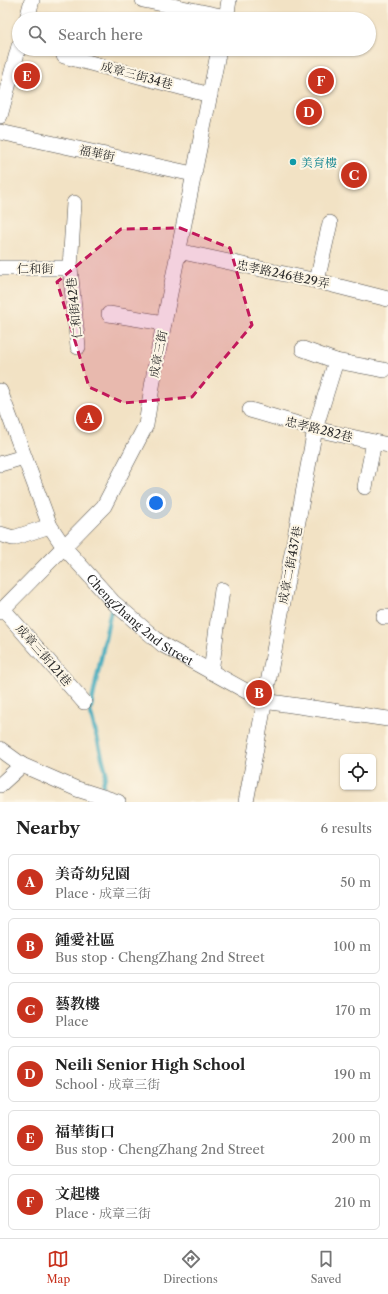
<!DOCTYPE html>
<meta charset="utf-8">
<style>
body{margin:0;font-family:"Libre Caslon Text","Noto Serif TC",serif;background:#f6f6f6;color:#222}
.controls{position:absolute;right:12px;bottom:12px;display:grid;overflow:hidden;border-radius:6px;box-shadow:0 1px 3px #0004}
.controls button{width:36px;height:36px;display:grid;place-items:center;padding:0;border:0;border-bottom:1px solid #e0e0e0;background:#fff;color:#222;font:20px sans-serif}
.you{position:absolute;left:156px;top:503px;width:14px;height:14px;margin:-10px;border:3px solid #fff;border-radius:50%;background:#1a73e8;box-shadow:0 0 0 6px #1a73e833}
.badge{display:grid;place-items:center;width:26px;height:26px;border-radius:50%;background:#c8321e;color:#fff;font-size:13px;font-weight:700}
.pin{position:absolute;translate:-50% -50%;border:2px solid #fff;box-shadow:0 1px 4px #0006}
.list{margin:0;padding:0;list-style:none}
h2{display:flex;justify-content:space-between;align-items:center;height:52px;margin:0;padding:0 16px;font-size:17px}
h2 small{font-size:13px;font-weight:400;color:#767676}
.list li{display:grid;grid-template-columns:26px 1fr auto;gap:12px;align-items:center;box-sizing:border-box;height:56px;margin:0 8px 8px;padding:0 8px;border:1px solid #e0e0e0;border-radius:6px}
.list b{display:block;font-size:15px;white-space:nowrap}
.list p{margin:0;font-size:13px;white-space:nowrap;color:#767676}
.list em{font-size:13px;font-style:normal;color:#767676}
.icon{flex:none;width:22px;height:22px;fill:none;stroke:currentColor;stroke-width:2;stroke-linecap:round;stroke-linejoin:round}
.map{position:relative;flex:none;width:388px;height:802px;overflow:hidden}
.search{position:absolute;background:#fff;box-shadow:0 1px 3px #0004;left:12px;right:12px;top:12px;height:44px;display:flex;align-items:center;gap:10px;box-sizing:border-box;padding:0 14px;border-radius:22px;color:#767676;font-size:15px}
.sheet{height:436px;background:#fff}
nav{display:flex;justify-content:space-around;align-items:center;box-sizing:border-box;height:56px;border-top:1px solid #e0e0e0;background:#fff;font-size:11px;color:#767676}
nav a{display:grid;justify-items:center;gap:2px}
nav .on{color:#c8321e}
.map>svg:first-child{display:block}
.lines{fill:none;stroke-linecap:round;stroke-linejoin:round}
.stream{stroke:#3ca9bb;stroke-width:4.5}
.minor-casing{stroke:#494642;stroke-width:16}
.minor{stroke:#fff;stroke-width:15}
.marked{fill:#c2185b;fill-opacity:0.2;stroke:#c2185b;stroke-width:3;stroke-dasharray:8 5;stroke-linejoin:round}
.culture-dot{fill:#0f9aa8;stroke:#fcf5e5;stroke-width:1.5}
.labels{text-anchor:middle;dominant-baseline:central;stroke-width:4;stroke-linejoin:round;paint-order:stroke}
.street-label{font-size:12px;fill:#2b2b2b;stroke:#fcf5e5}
.culture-label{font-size:12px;fill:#0d838f;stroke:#fcf5e5;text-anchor:start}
</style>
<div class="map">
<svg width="388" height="802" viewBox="0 0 388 802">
<rect width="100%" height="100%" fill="#fcf5e5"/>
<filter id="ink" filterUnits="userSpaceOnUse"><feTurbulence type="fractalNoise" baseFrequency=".025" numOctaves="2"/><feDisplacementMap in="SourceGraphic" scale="8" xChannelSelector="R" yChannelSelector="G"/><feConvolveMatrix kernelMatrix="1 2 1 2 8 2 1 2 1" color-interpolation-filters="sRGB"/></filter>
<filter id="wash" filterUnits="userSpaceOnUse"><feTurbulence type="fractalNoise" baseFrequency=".012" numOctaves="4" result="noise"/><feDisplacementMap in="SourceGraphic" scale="16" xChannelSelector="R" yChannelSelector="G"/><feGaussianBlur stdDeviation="0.9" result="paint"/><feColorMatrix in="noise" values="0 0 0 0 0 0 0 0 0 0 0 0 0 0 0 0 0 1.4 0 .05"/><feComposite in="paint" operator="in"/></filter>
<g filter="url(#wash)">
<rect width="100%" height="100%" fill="#f2e2c4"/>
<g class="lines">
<path class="stream" d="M 103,785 L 106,772 L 90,711 L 112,605"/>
</g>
</g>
<g filter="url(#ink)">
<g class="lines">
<defs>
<g id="minor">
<path d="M 143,0 L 226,17"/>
<path d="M 27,19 L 32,0"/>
<path d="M 226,19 L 229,0"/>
<path d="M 64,56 L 210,95"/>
<path d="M 0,116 L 19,46"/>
<path d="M 0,132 L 193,174"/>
<path d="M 74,203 L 70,268 L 78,347"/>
<path d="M 178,251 L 317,281 L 388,299"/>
<path d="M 0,268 L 70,268"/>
<path d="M 317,281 L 330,223"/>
<path d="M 109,314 L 164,323"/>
<path d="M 303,349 L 336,361"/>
<path id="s1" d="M 0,391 L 50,526 L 64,547 L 113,602 L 163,645 L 264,701 L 388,719"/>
<path d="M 250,410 L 315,429 L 388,445"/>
<path d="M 0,464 L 24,457"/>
<path d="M 365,487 L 374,442"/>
<path d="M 0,534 L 13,538 L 50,526"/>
<path d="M 3,609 L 84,702"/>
<path d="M 0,612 L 104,506 L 146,425 L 155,368 L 219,49"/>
<path d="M 384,617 L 388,617"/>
<path d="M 211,672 L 222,590"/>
<path d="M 0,749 L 22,765 L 77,789 L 118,802"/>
<path d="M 0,785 L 22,765"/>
<path d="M 246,802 L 315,429 L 336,361 L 384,370"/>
</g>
</defs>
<use href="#minor" class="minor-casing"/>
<use href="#minor" class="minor"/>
</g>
</g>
<path class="marked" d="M 180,228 L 230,248 L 252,325 L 192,397 L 124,403 L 89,387 L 57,282 L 121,229 Z"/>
<circle class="culture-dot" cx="293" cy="162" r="4"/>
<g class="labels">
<g class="street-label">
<text transform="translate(137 75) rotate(15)">成章三街34巷</text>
<text transform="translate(97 153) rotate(12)">福華街</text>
<text x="35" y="268">仁和街</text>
<text transform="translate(283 274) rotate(12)">忠孝路246巷29弄</text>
<text transform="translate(74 308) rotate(-96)">仁和街42巷</text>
<text transform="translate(158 354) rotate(-79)">成章三街</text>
<text transform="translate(319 429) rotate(14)">忠孝路282巷</text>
<text transform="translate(290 565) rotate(-79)">成章二街437巷</text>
<text stroke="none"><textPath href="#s1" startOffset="275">ChengZhang 2nd Street</textPath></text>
<text transform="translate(44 655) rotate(49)">成章三街121巷</text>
</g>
<g class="culture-label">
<text x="301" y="162">美育樓</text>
</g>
</g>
</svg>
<div class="controls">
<button><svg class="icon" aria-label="locate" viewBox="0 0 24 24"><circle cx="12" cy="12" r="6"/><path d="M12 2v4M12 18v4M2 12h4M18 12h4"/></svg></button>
</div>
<div class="you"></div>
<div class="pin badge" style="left:89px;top:418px">A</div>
<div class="pin badge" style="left:259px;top:693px">B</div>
<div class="pin badge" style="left:354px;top:175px">C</div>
<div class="pin badge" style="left:309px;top:112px">D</div>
<div class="pin badge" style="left:27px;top:76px">E</div>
<div class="pin badge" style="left:321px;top:81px">F</div>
<div class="search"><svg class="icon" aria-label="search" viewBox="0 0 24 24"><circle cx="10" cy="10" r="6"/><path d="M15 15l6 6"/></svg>Search here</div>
</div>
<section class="sheet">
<h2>Nearby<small>6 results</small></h2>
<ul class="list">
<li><span class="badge">A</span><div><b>美奇幼兒園</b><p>Place · 成章三街</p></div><em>50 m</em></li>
<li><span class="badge">B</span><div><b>鍾愛社區</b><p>Bus stop · ChengZhang 2nd Street</p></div><em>100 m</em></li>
<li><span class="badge">C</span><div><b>藝教樓</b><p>Place</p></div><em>170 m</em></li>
<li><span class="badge">D</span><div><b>Neili Senior High School</b><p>School · 成章三街</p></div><em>190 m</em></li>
<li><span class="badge">E</span><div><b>福華街口</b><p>Bus stop · ChengZhang 2nd Street</p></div><em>200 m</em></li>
<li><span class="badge">F</span><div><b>文起樓</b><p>Place · 成章三街</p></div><em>210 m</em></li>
</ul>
</section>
<nav>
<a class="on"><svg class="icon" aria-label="map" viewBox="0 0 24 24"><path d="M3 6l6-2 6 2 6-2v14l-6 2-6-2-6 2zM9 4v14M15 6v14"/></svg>Map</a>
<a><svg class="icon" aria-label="directions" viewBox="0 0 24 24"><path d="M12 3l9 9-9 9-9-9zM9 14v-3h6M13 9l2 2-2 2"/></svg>Directions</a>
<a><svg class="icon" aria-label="saved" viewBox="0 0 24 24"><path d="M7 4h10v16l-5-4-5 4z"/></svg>Saved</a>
</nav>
